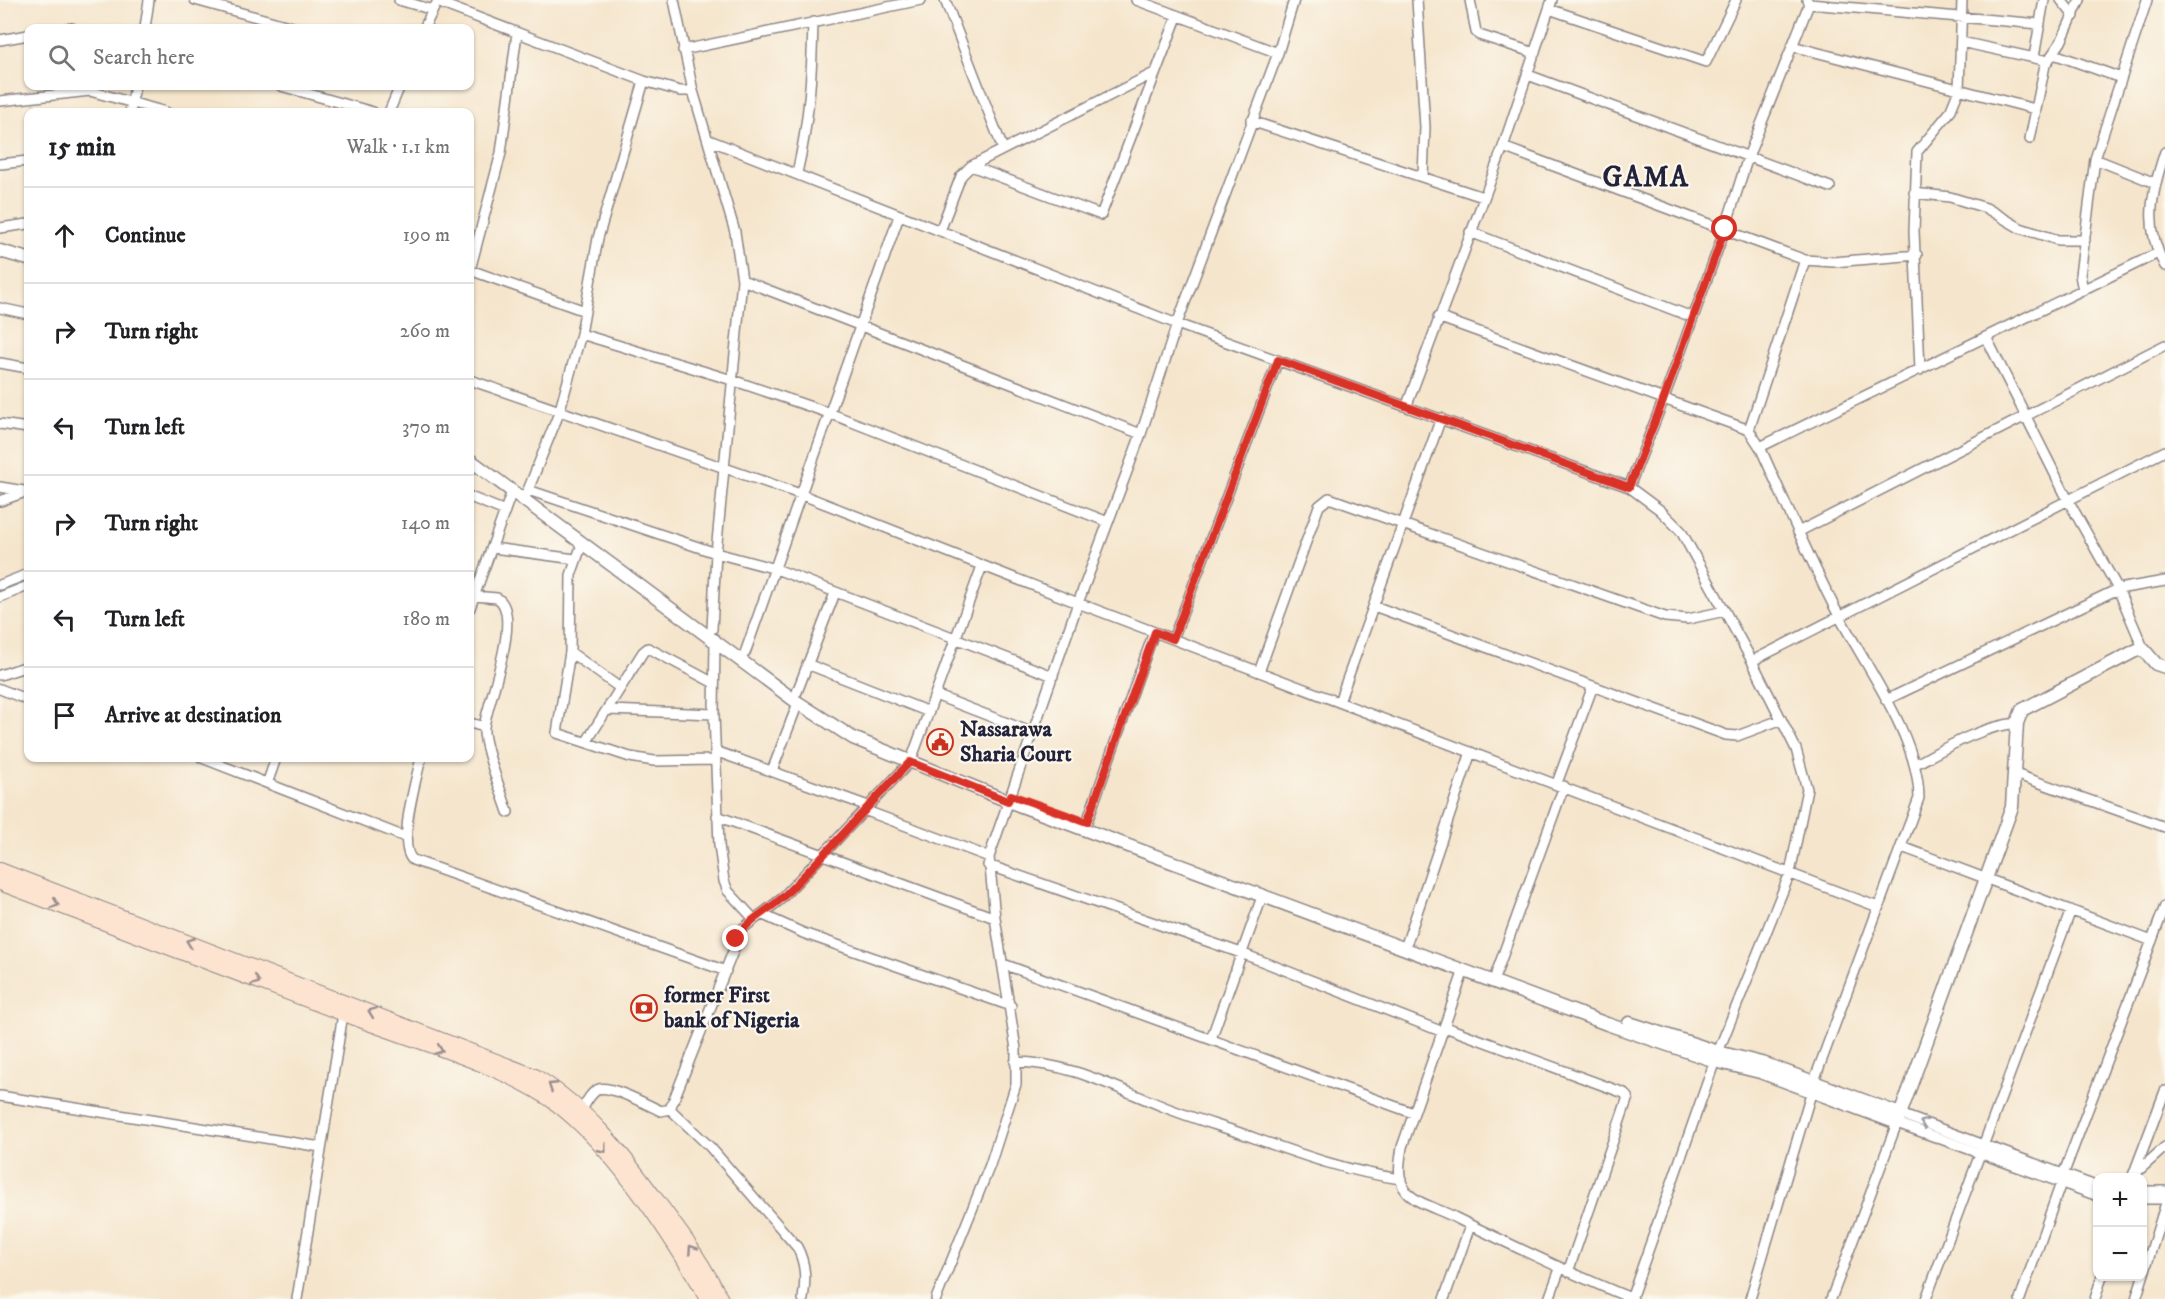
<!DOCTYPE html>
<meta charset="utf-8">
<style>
body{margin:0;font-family:"IM FELL DW Pica",serif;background:#f2f2f2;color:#202124}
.controls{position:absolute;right:18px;bottom:18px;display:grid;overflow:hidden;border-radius:12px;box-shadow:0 2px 4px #0004}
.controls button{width:54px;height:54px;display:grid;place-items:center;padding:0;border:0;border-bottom:2px solid #e0e0e0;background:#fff;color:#202124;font:30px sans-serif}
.stop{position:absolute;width:18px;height:18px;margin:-14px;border:4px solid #d93025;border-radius:50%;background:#fff}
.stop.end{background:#d93025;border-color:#fff;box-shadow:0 2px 6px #0008}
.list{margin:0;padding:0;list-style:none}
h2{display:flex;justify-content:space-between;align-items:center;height:78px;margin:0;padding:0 24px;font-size:26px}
h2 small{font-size:20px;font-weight:400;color:#757577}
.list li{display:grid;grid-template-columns:39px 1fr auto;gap:18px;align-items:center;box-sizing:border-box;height:96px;padding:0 24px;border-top:2px solid #e0e0e0}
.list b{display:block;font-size:22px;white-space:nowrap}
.list em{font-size:20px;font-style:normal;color:#757577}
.icon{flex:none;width:33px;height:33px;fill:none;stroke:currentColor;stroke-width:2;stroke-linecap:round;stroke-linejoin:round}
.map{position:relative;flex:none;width:2165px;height:1299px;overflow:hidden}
.search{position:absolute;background:#fff;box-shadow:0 2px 4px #0004;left:24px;top:24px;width:450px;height:66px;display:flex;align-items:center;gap:15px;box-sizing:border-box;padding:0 21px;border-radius:12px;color:#757577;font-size:22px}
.panel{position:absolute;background:#fff;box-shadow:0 2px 4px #0004;left:24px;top:108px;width:450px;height:654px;border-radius:12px}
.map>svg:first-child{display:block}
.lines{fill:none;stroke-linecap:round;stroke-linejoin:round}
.minor-casing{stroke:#8c8484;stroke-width:12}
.tertiary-casing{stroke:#8c8484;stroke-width:15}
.secondary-casing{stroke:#8c8484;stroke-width:16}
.minor{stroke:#fff;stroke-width:9}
.tertiary{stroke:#fff;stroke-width:12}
.secondary{stroke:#fde4d1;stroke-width:14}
.oneway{stroke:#9a8d8e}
.oneway2{stroke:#9c9ca7}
.route{stroke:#d93025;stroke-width:8}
.labels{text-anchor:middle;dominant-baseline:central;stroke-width:4.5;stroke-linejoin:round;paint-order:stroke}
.poi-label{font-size:22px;font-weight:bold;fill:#22223b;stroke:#fbf7ec;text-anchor:start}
.district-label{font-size:28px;font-weight:bold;letter-spacing:1.5px;fill:#22223b;stroke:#fbf7ec}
</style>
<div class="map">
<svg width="2165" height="1299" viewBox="0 0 2165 1299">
<rect width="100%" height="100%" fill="#fbf7ec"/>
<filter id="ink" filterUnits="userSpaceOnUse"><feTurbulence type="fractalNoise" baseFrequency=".0167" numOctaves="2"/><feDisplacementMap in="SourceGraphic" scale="12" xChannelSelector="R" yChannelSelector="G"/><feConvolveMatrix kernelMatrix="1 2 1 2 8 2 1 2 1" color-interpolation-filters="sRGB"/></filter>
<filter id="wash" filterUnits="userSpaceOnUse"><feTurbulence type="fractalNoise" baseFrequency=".008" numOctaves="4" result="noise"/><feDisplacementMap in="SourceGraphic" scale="24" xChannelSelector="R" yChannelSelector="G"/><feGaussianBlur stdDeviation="1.35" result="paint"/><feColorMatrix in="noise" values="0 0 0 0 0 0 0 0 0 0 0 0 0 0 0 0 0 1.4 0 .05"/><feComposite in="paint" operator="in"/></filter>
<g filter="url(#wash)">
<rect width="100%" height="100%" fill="#f5e5cc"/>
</g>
<g filter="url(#ink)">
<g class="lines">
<defs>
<path id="minor" d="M 195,0 L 296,28
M 399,0 L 433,10
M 674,0 L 693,91 L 735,232 L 742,280 L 716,553 L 712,629
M 945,0 L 1003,149
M 1136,0 L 1278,53
M 1417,0 L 1425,127 L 1423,176
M 1470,0 L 1476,32 L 1479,35 L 1535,53
M 2061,0 L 2074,16
M 437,2 L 644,81 L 680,91 L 693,91
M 1809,4 L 2040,24
M 1549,9 L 1706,62 L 1736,0
M 67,28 L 72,28
M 145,28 L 149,0
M 424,28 L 435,6
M 0,40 L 28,35
M 1961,42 L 2048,61
M 1792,46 L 2035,109
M 683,50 L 921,0
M 2054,54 L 2121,78
M 2034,57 L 2044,0
M 1528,75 L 1830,187
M 281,86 L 373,112
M 0,101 L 90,91 L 166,112
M 130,112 L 135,86
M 389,112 L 400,86
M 1251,121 L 1483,197
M 2030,139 L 2045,65 L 2061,42 L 2080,0
M 709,140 L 1177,324 L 1629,487 L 1660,510 L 1681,531 L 1752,661 L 1796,749 L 1807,789 L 1790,873 L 1718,1052 L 1631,1299
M 1503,147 L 1805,260 L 1833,262 L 1917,255
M 2165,152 C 2152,191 2143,227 2165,266
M 2095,159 L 2155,183
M 0,164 L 28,161
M 971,166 L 1101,215 L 1177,17
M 797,173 C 809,122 812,74 813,22
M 1914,193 L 1950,197 L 1986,208 L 2020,228 L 2058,240 L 2085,240
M 0,228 L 28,224
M 940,231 L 961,176 L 971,166 L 1156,72
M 1470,232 L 1692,317
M 470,270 L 501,153 L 517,33
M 470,270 L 585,311
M 742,280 L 1141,434
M 2083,290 L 2080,275 L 2095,159 L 2147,0
M 0,308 L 28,314
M 1438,317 L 1749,430 L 1760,447 C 1786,504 1810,561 1839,616 C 1867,668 1919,739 1919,798 L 1814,1081
M 581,334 L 732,380 L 829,413 L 1108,522
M 1986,337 L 2068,500 L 2118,589 L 2144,650
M 0,363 L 28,368
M 1920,370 L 1914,231 L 1917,152 L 1950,112 L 1959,90 L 1962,0
M 470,380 L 800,494 L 1078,603 L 1878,907
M 1407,405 L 1503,147 L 1552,0
M 0,424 L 28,428
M 1749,430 L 1805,260
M 1760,447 L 2158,253
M 0,487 L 24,491
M 1629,487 L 1663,401 L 1725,229 L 1748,157 L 1809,4 L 1807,0
M 528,490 L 716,553 L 776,569 L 1053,676
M 526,495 L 559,413 L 581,334 L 598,238 L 644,81
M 470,497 L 505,511
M 0,501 L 28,491
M 1798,532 L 2165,345
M 582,544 L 571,575 L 570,652 L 557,733 L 630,757 L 654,761 L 715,760
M 493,548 L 575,559
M 0,585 L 28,574
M 474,596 L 497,598 C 524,613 487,703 484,727 C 482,744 502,793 508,812
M 0,597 L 28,586
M 1374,606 L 1726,735 L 1737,736 L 1780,720
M 470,608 L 512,491
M 715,639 L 714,714 L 719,845 L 724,881 L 728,891 L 753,918
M 1173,639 L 1278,360
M 570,652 L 620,688
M 745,653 L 899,216
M 1752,661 L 2165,451
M 807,664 L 929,712
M 1259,672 L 1319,506 L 1329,498 L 1665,617 L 1688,619 L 1725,611
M 0,675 L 28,666
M 0,689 L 28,700
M 797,692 L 835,593
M 935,695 L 1033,733
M 1886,700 L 2118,589 L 2165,581
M 1339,702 L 1441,418
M 608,710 L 714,714
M 470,723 L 484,727
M 587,741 L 643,652 L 648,648 L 714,683
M 715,751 L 868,806
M 913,755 L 982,566
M 202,758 L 405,837
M 421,758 C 417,777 396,847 413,860 L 726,971
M 1916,764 C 1949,746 1980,727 2017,723
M 772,771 L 798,703
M 2015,774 L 2165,827
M 268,781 L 276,758
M 1557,783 L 1593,686
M 864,810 L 989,857
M 717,816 L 995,918
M 1087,822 L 1154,632
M 1902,847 L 2152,941
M 988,865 L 1241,953 L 1443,1032
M 761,914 L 803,933 L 1011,1006
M 1405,948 L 1471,752
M 1003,964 L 1413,1113
M 1464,970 L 1402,1147 C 1400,1161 1396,1178 1406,1191 C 1416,1204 1440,1209 1454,1217 C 1513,1246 1571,1274 1633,1299
M 1496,974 L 1564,786
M 1445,1027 L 1624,1093 L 1628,1097 L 1568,1272
M 1211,1039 L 1263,894
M 1015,1062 C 1071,1063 1111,1086 1162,1106 C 1193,1119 1225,1127 1257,1139 C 1305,1156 1350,1172 1401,1179
M 0,1096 L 321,1147
M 670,1109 L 710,1147 L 797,1247 C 806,1264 806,1280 803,1299
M 1900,1114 L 2098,1187
M 579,1115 C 584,1107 590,1092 599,1089 C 611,1085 648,1105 661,1111 L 670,1109 L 742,929 L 780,900 L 910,762
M 1983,1146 L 2071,910
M 2136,1173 L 2165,1147
M 2063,1175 L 2165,906
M 2132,1178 L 2165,1091
M 2142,1191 L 2165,1191
M 2142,1199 L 2165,1199
M 297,1299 L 343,1014
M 936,1299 L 990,1165 L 1016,1084 L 1016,1049 L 995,918 L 989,857 L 1078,603 L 1141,434 L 1177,324 L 1278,53 L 1294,0
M 1444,1299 L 1470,1226
M 1549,1299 L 1560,1269
M 1750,1299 L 1812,1090
M 1831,1299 L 1897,1123 L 2098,1196
M 1926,1299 L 1980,1154
M 2020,1299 L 2061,1183
M 2095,1299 L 2102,1276
M 2136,1299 L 2165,1206"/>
<path id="tertiary" d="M 0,251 L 28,259
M 470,460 L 794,700 L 853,738 L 1008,801 L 1607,1024 L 1715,1061 L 1760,1072 L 1897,1123 L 2012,807 L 2017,723 L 2022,710 L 2137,650 L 2144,650 L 2156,664 L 2165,667
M 1629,1023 L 1718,1052 L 1765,1064 L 1900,1114"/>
<path id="secondary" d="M 0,870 L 535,1076 C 588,1108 623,1154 659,1203 C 682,1234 704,1264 721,1299
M 0,883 C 123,930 245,977 368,1023 C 424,1044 514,1070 559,1106 C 616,1151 671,1236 708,1299"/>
</defs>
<use href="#minor" class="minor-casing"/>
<use href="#tertiary" class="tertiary-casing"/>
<use href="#secondary" class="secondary-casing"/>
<use href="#minor" class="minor"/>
<use href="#tertiary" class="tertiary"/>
<use href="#secondary" class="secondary"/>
</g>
<defs><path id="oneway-chevron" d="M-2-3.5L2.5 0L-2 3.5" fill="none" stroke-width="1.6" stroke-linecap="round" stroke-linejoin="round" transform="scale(1.5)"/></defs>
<g class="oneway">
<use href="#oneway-chevron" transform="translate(55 904) rotate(21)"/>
<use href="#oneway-chevron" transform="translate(190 942) rotate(-159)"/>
<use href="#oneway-chevron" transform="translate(256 981) rotate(21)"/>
<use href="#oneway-chevron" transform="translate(372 1012) rotate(-159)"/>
<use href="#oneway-chevron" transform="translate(439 1050) rotate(21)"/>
<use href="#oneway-chevron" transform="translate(552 1086) rotate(-147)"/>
<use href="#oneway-chevron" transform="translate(603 1149) rotate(51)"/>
<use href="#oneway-chevron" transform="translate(692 1249) rotate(-124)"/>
</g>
<use class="oneway2" href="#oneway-chevron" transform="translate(1924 1123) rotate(-159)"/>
</g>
<g class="lines" filter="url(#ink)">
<path class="route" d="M 736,939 C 748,919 767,912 783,897 C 827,853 867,807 910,762 L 1008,801 L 1011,795 L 1087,822 L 1155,632 L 1173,639 L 1278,360 L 1629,487 L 1663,401 L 1725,229"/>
</g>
<defs>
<symbol id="civic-ring" viewBox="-11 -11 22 22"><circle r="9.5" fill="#fbf7ec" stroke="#c8321e" stroke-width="1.5"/><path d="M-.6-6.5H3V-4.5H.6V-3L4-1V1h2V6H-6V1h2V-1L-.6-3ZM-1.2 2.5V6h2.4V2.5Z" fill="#c8321e"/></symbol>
<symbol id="bank-ring" viewBox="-11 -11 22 22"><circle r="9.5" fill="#fbf7ec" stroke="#c8321e" stroke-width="1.5"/><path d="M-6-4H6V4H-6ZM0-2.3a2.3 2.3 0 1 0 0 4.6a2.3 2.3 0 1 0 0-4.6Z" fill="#c8321e"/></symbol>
</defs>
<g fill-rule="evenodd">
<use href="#civic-ring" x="925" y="727" width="30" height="30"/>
<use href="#bank-ring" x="629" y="993" width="30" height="30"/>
</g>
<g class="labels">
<g class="poi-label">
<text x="960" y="729">Nassarawa<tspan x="960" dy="25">Sharia Court</tspan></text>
<text x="664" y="995">former First<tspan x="664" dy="25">bank of Nigeria</tspan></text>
</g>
<g class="district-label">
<text x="1646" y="177">GAMA</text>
</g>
</g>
</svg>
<div class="controls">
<button>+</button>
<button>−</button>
</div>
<div class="stop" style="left:1725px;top:229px"></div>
<div class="stop end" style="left:736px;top:939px"></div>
<div class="search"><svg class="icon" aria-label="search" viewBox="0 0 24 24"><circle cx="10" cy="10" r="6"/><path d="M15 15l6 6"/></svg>Search here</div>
<section class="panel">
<h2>15 min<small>Walk · 1.1 km</small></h2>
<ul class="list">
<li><svg class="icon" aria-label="ahead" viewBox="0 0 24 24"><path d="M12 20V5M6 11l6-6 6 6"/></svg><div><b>Continue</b></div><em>190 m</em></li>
<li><svg class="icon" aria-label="right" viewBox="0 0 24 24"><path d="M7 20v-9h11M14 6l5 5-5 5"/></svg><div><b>Turn right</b></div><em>260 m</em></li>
<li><svg class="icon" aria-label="left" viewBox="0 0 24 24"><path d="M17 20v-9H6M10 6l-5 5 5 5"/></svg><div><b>Turn left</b></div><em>370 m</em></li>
<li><svg class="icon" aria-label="right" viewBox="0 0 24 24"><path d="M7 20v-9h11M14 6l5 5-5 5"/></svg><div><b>Turn right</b></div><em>140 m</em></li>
<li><svg class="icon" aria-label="left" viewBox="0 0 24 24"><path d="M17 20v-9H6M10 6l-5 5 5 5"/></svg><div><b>Turn left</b></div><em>180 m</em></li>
<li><svg class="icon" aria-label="arrive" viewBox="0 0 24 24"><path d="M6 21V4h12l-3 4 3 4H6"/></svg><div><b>Arrive at destination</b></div></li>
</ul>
</section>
</div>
